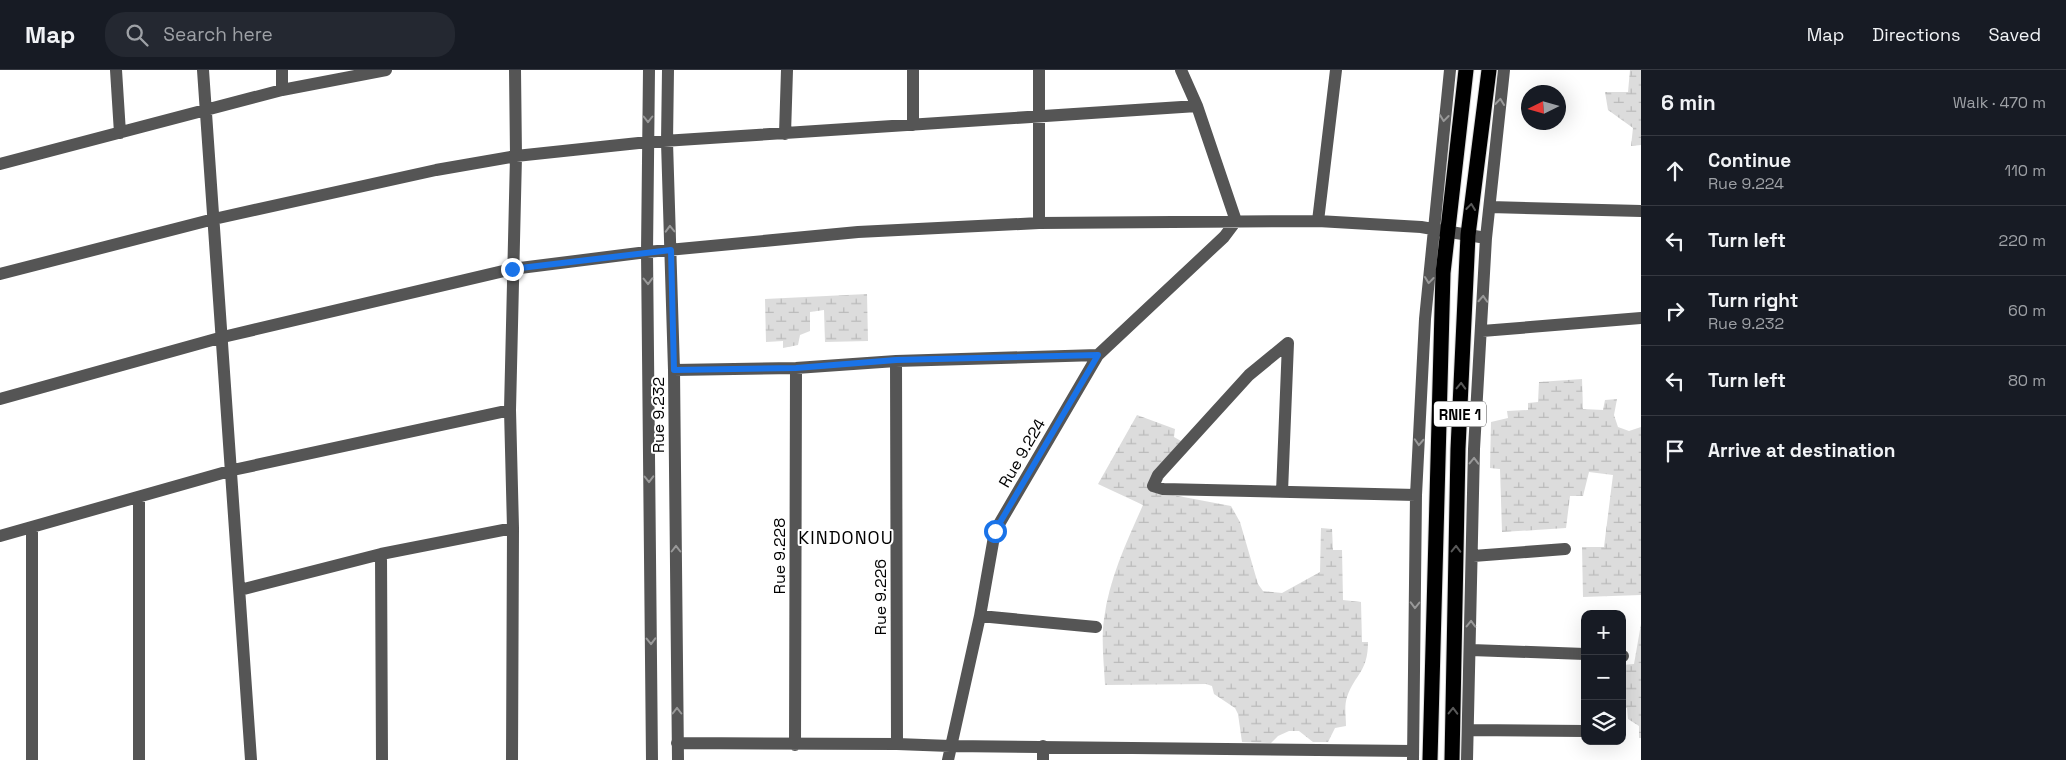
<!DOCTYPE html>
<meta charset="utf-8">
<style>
body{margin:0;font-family:"Space Grotesk",sans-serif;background:#242831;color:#f1f3f6}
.controls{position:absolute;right:15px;bottom:15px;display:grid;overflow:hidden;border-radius:10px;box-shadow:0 5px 20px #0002}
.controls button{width:45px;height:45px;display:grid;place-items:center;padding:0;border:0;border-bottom:1px solid #363941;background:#171b24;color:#f1f3f6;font:25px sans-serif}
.compass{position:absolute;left:1521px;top:15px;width:45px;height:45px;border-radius:50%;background:#171b24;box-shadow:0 5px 20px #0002;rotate:265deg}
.stop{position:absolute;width:15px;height:15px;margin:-11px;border:4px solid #1a73e8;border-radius:50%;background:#fff}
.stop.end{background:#1a73e8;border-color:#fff;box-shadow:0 1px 5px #0008}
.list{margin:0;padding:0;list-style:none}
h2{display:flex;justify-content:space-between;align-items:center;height:65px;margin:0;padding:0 20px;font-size:21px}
h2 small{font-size:16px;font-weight:400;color:#9ea1a6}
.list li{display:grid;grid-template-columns:32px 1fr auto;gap:15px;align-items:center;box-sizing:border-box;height:70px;padding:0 20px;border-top:1px solid #363941}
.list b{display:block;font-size:19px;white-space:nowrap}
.list p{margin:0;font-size:16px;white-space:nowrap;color:#9ea1a6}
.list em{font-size:16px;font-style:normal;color:#9ea1a6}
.icon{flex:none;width:28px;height:28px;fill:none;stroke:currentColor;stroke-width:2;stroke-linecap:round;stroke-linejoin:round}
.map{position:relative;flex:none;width:1641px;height:690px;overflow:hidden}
header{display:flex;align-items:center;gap:30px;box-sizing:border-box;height:70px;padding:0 25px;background:#171b24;border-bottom:1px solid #363941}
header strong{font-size:24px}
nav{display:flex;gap:28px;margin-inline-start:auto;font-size:18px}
.search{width:350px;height:45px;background:#242831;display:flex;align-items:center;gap:12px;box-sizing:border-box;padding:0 18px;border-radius:20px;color:#9ea1a6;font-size:19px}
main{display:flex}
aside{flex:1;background:#171b24}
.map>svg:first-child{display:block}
.wetland{fill:url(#wetland-marsh)}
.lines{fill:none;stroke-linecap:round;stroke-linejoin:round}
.highway-casing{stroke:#dbdbdb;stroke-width:17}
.minor{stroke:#555;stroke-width:12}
.highway{stroke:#000;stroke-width:15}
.oneway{stroke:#999}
.oneway2{stroke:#595959}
.route{stroke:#1a73e8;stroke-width:6}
.labels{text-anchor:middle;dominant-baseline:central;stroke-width:4;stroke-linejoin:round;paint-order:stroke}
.shield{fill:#fff;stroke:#4c4c4c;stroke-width:1}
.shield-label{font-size:15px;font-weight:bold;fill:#000}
.street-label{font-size:16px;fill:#000;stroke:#fff}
.neighbourhood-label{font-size:18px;letter-spacing:1px;fill:#000;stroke:#fff}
</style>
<header>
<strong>Map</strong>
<div class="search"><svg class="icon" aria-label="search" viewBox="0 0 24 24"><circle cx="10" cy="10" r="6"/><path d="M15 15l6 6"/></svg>Search here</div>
<nav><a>Map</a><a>Directions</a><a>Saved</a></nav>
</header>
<main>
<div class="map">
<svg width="1641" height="690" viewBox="0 0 1641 690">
<defs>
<pattern id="wetland-marsh" width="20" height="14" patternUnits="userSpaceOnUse" patternTransform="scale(1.25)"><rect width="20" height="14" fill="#dcdcdc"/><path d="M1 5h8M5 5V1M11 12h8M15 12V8" fill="none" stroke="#bbb"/></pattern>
</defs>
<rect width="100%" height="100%" fill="#fff"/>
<path class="wetland" d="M 1630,0 L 1641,0 L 1641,75 L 1631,76 L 1633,58 L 1608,40 L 1605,22 L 1628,22 Z
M 867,224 L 868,271 L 825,272 L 824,240 L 810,242 L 810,261 L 800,265 L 798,275 L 783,278 L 783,271 L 766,272 L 765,229 Z
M 1582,309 L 1583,339 L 1603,340 L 1605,330 L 1617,329 L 1614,345 L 1618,357 L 1629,361 L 1641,357 L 1641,525 L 1583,527 L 1582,477 L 1604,477 L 1613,405 L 1589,402 L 1583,426 L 1570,426 L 1566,458 L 1502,462 L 1500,399 L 1490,398 L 1491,352 L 1508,348 L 1507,341 L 1528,340 L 1528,333 L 1538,332 L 1539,312 Z
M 1137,345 L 1175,359 L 1174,367 L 1181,371 L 1157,422 L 1231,436 L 1240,452 L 1258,514 L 1263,521 L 1282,523 L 1320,502 L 1321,458 L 1332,459 L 1333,480 L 1342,480 L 1343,530 L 1361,532 L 1362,572 L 1368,572 C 1368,602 1355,604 1347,627 C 1344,636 1346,647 1346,656 L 1335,658 L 1328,672 L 1313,672 L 1299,661 L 1289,661 L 1278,666 L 1271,673 L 1242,672 L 1238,644 L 1235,638 L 1214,624 L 1212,616 L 1206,614 L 1105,615 C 1104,594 1101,570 1104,549 C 1109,509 1127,471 1143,435 L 1098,414 Z
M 1641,554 L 1641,668 L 1639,668 L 1639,656 L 1628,649 L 1627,638 L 1622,637 L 1622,595 L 1634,594 Z"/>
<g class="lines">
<defs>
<path id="highway" d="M 1430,690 L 1443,203 L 1466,0
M 1452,690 L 1458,379 L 1468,165 L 1489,0"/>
</defs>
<use href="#highway" class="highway-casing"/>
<path class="minor" d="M 116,0 L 120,63
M 203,0 L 251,690
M 649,0 L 647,182 L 652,690
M 668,0 L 667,72 L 674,300 L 678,690
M 282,20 L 282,0
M 913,55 L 913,0
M 785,64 L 787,0
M 0,94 L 282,20 L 386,0
M 1490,137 L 1641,141
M 1318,151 L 1336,0
M 1039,153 L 1039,0
M 0,204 L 214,149 L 436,100 L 516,86 L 648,72 L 1197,36
M 1482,261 L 1641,248
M 1288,273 L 1249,305 L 1158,405 L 1153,416 L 1163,419 L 1416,425
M 896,291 L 897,674
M 674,300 L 796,298 L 896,291 L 1098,285
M 0,329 L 223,267 L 512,199 L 647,182 L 858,162 L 1039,153 L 1318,151 L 1421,157 L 1486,168
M 1282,422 L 1288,273
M 139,427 L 139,690
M 32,458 L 32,690
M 0,466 L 233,400 L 510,340
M 381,484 L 382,690
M 1473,486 L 1565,479
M 240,520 L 381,484 L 513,458
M 980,546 L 1096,557
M 1471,580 L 1585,584
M 1622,586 L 1623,586
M 1468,660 L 1585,661
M 677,673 L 897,674 L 950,676 L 1413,681
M 795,675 L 796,298
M 1043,676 L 1043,690
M 512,690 L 513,458 L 510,340 L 516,86 L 515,0
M 948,690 L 980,546 L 995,461 L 1098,285 L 1224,167 L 1236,151 L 1197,36 L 1181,0
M 1413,690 L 1416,425 L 1425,249 L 1450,0
M 1467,690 L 1474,379 L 1486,168 L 1504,0"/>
<use href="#highway" class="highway"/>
</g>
<defs><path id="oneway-chevron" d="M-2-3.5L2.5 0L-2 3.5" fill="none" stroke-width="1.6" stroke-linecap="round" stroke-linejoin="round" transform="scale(1.25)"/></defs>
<g class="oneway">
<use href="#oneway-chevron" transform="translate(1500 32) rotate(-84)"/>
<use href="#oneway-chevron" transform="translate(1444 48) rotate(97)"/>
<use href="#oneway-chevron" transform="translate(648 49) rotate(90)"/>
<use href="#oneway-chevron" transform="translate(670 159) rotate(-92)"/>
<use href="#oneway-chevron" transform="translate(1429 210) rotate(96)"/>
<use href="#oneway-chevron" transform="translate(648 211) rotate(89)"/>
<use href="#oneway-chevron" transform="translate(1483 229) rotate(-87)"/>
<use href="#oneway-chevron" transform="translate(1419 372) rotate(93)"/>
<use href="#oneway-chevron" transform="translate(1474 391) rotate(-89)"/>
<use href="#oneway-chevron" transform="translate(649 409) rotate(89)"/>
<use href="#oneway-chevron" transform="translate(676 479) rotate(-90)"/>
<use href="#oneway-chevron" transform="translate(1415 535) rotate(91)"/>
<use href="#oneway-chevron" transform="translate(1471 554) rotate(-89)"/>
<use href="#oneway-chevron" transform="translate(651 571) rotate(89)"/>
<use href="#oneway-chevron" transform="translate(677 641) rotate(-90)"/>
</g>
<g class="oneway2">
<use href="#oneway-chevron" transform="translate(1471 137) rotate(-83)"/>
<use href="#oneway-chevron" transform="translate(1461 316) rotate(-88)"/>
<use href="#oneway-chevron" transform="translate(1456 479) rotate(-89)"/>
<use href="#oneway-chevron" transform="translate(1453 641) rotate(-89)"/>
</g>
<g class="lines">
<path class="route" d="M 512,199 L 671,180 L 674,300 L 796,298 L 896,290 L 1098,285 L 995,461"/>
</g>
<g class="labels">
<rect class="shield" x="1434" y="331.5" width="52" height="25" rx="4"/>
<g class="shield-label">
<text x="1460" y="344">RNIE 1</text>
</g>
<g class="street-label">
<text transform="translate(658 345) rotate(-90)">Rue 9.232</text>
<text transform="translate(1022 383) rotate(-60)">Rue 9.224</text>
<text transform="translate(779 486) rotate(-90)">Rue 9.228</text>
<text transform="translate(880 527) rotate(-90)">Rue 9.226</text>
</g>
<g class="neighbourhood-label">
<text x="846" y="467">KINDONOU</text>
</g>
</g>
</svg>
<div class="controls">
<button>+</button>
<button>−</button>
<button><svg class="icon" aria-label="layers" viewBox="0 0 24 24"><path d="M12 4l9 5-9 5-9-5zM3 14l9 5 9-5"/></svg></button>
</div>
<svg class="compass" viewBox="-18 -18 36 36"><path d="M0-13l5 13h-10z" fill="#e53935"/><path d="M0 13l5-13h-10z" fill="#9ea1a6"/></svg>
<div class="stop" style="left:995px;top:461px"></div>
<div class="stop end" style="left:512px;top:199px"></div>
</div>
<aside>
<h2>6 min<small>Walk · 470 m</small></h2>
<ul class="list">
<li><svg class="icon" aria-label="ahead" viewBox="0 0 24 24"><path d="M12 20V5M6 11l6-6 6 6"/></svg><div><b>Continue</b><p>Rue 9.224</p></div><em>110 m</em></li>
<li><svg class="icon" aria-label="left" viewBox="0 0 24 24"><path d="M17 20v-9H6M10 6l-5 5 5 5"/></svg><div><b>Turn left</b></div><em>220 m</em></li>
<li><svg class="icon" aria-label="right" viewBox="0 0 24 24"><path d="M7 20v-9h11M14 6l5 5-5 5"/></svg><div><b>Turn right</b><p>Rue 9.232</p></div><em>60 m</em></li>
<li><svg class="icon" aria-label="left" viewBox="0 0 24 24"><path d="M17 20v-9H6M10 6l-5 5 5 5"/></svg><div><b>Turn left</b></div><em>80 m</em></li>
<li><svg class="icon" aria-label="arrive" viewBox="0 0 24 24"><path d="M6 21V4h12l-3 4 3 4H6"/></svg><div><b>Arrive at destination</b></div></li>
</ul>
</aside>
</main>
